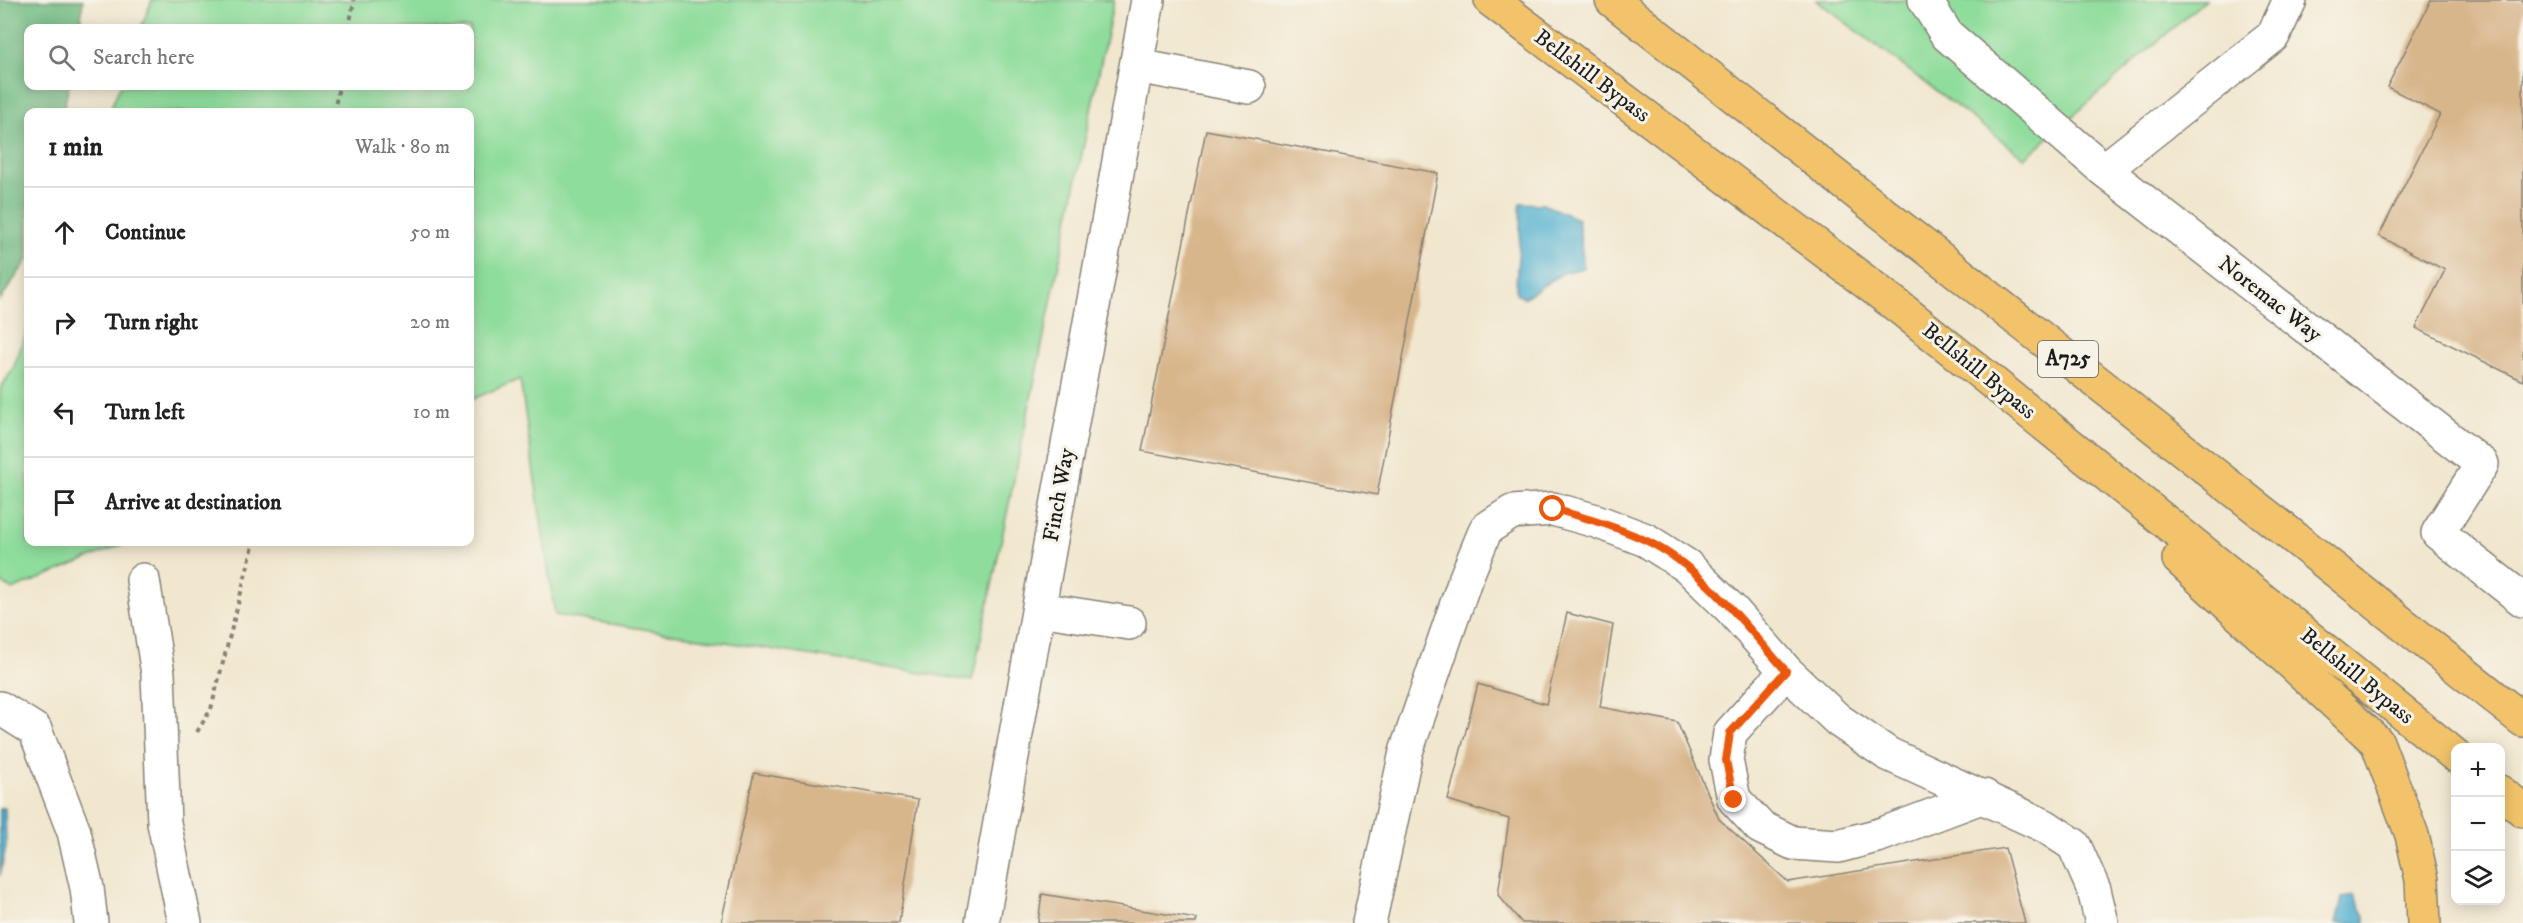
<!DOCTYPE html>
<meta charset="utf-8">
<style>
body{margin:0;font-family:"IM FELL DW Pica",serif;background:#f2f2f2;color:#222}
.controls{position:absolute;right:18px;bottom:18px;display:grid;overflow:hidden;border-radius:12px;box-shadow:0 3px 15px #0003}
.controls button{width:54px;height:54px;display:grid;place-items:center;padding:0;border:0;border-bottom:2px solid #e0e0e0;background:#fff;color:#222;font:30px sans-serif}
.stop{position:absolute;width:18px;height:18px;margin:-14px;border:4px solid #ea580c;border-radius:50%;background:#fff}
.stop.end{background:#ea580c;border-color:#fff;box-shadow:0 2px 6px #0008}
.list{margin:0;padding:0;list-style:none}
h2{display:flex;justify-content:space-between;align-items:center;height:78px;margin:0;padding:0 24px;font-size:26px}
h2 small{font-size:20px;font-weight:400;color:#767676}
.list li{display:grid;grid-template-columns:39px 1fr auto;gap:18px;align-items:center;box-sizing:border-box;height:90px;padding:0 24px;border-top:2px solid #e0e0e0}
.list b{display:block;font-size:22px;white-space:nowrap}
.list em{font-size:20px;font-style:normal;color:#767676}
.icon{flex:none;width:33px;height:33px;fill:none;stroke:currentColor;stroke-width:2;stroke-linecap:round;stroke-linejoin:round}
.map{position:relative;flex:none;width:2523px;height:923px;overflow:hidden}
.search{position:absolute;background:#fff;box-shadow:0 3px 15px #0003;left:24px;top:24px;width:450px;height:66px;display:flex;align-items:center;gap:15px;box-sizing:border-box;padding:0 21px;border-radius:12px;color:#767676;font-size:22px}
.panel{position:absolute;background:#fff;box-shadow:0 3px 15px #0003;left:24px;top:108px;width:450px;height:438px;border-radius:12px}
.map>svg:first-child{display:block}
.green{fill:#8fdd9c;stroke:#567c5c;stroke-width:1.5}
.forest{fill:#73bc84;stroke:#486c50;stroke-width:1.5}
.water{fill:#51b0d0;stroke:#366676;stroke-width:1.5}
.building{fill:#d8b68c}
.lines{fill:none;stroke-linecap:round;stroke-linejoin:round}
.minor-casing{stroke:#868276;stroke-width:36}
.highway-casing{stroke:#868276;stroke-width:36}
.path{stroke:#868276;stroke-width:4;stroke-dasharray:4.5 4.5;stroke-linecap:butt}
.minor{stroke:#fff;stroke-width:33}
.highway{stroke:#f2c36a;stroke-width:33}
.route{stroke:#ea580c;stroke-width:8}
.labels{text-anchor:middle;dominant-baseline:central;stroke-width:6;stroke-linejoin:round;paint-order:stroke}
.shield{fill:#f7f3e8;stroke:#5e5c59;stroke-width:1.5}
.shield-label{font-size:21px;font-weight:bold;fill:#1c1c1c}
.street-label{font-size:22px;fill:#1c1c1c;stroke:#f7f3e8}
</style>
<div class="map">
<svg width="2523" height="923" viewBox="0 0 2523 923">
<rect width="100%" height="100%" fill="#f7f3e8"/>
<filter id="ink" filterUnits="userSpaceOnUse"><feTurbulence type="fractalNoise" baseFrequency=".0167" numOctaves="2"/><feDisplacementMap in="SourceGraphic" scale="12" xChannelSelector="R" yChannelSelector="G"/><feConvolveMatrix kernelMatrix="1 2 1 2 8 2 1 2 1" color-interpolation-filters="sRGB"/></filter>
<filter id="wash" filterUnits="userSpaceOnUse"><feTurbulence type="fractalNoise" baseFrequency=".008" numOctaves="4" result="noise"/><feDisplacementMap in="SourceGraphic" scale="24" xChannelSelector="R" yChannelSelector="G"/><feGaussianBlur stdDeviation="1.35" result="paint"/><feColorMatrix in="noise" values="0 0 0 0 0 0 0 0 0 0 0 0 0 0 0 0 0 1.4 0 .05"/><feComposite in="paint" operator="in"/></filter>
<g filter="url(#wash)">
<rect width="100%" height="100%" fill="#f1e7cf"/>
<path class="green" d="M 152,0 L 1114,0 L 972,681 L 555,615 L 520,379 L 470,400 L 470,112 L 109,112 L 120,86 L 470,86 L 470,28 L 141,28 Z
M 1816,0 L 2205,0 L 2025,158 Z
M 28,328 L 28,542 L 128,542 L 12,590 L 0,581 L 0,389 L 13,369 Z"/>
<path class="forest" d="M 0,0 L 83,0 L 80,28 L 28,28 L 28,86 L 69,86 L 63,112 L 28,112 L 28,259 L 0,300 Z"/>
<path class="water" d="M 1520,203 L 1543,204 L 1578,219 L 1584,268 L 1563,273 L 1524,298 L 1516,294 C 1516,262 1522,235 1520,203 Z
M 0,808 L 5,808 L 6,846 L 0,876 Z
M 2354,896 L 2365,916 L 2365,923 L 2336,923 L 2342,898 Z"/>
<g id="blocks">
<path class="building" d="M 2431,0 L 2523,0 L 2523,381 L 2416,328 L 2445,270 L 2379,236 L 2440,114 L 2387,87 Z
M 1206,130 L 1438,173 L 1377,495 L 1142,451 Z
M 1567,613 L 1613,625 L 1600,707 L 1677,722 L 1719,819 L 1788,882 L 2005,848 L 2025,923 L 1522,923 L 1498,895 L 1509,819 L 1448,800 L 1478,684 L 1546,704 Z
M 754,773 L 918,800 L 899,923 L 721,923 Z
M 1042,894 L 1197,919 L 1196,923 L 1038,923 Z"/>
</g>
</g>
<g filter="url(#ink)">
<use href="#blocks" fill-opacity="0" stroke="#868276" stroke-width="1.5"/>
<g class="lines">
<defs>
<path id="minor" d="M 1925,0 L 1947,35 L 2104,170 L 2482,464 L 2438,533 L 2523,600
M 1137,66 L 1249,87
M 2104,170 L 2273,36 L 2290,0
M 143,580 L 158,674 L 164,823 L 185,923
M 1039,609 L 1129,623
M 1786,671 L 1730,733 L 1726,760 L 1734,799 L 1760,827 L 1793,843 L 1838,846 L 1880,835 L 1984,796
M 0,708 L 35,730 L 74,832 L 87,888 L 91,923
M 982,923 L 1148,0
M 1369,923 L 1406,752 L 1465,580 L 1486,529 L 1512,512 L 1553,509 L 1596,521 L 1646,540 L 1687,566 L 1732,610 L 1786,671 L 1838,720 L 1888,754 L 2045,826 L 2074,845 L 2094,890 L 2102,923"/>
<path id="highway" d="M 1491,0 L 1899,307 L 2456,756
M 1612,0 L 2281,527 L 2523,720
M 2179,559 L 2377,742 L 2412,835 L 2422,880 L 2424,923
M 2500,792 L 2523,810"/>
</defs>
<use href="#minor" class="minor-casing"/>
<use href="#highway" class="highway-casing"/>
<path class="path" d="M 349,28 L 354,0
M 334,112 L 339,86
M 197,732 L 211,709 L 254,542"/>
<use href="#minor" class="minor"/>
<use href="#highway" class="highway"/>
</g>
</g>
<g class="lines" filter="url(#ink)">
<path class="route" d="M 1553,509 C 1584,517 1615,526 1645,540 C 1702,567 1744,624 1786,671 L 1730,733 L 1726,760 L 1734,800"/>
</g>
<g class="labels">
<rect class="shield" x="2038" y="341" width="60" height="36" rx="4.5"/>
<g class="shield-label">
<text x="2068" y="359">A725</text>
</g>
<g class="street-label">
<text transform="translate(1592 76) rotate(37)">Bellshill Bypass</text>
<text transform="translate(2270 299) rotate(38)">Noremac Way</text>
<text transform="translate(1979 371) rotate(39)">Bellshill Bypass</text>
<text transform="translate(1059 495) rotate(-80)">Finch Way</text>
<text transform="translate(2357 676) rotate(39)">Bellshill Bypass</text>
</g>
</g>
</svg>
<div class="controls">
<button>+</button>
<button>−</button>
<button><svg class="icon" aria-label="layers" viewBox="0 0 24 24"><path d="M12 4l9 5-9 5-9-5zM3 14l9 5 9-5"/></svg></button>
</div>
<div class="stop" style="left:1553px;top:509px"></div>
<div class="stop end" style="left:1734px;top:800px"></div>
<div class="search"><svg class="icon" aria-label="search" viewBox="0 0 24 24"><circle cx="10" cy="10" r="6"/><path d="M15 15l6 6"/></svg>Search here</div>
<section class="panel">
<h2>1 min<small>Walk · 80 m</small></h2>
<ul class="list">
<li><svg class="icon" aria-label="ahead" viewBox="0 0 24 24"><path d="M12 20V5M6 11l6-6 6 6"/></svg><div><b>Continue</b></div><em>50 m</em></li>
<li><svg class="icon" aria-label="right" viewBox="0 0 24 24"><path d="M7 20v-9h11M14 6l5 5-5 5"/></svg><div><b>Turn right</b></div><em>20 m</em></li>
<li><svg class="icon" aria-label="left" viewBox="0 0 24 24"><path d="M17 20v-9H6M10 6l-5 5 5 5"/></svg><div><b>Turn left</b></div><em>10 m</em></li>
<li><svg class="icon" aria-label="arrive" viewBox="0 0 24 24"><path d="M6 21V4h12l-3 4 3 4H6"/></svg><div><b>Arrive at destination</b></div></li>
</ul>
</section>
</div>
